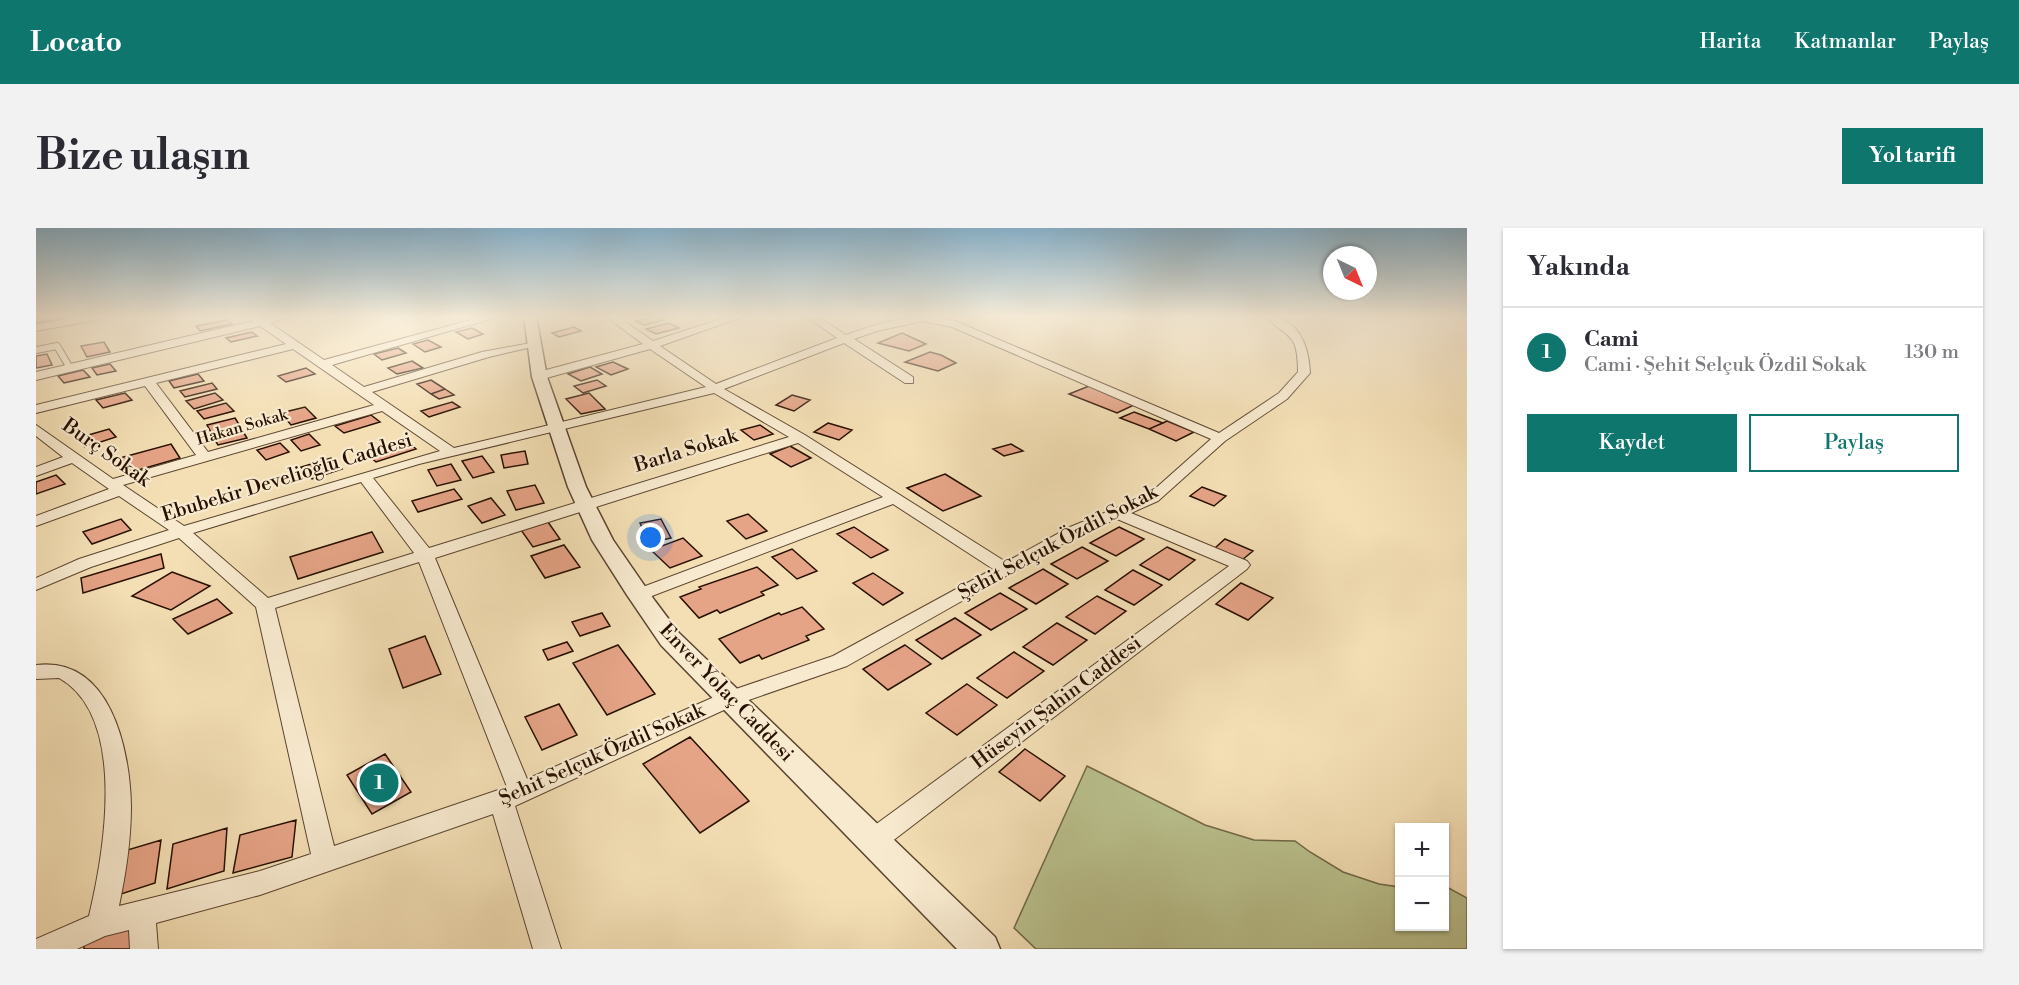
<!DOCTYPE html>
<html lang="tr">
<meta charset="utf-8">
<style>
body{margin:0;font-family:"Libre Bodoni",serif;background:#f2f2f3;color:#2b2b33}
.controls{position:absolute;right:18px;bottom:18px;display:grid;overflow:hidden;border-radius:0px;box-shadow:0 2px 4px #0004}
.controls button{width:54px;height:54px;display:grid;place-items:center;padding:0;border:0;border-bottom:2px solid #e1e1e2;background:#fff;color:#2b2b33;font:30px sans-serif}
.compass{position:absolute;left:1287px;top:18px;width:54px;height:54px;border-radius:50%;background:#fff;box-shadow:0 2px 4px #0004;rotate:137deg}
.you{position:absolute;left:615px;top:310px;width:21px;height:21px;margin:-15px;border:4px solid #fff;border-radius:50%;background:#1a73e8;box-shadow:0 0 0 9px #1a73e833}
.badge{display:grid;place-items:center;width:39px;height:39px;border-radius:50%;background:#0f766e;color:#fff;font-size:20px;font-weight:700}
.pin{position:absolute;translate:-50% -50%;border:3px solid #fff;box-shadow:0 2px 6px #0006}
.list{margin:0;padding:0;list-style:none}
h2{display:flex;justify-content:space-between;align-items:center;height:78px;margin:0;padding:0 24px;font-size:26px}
h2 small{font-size:20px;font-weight:400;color:#7c7c81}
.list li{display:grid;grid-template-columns:39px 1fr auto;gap:18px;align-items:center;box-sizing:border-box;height:90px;padding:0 24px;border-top:2px solid #e1e1e2}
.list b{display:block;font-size:22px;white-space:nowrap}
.list p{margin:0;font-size:20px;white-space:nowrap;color:#7c7c81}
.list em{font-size:20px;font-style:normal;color:#7c7c81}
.actions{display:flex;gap:12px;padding:18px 24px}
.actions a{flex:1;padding:14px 0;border:2px solid #0f766e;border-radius:0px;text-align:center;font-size:21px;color:#0f766e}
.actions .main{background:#0f766e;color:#fff}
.map{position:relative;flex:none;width:1431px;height:721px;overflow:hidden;border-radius:0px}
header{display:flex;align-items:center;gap:36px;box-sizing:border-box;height:84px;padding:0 30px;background:#0f766e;color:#fff}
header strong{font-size:28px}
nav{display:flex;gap:33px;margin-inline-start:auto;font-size:21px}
.intro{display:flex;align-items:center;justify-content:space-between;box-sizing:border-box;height:144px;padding:0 36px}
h1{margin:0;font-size:42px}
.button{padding:15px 27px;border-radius:0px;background:#0f766e;color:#fff;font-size:21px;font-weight:700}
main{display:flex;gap:36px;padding:0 36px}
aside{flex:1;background:#fff;border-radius:0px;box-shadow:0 2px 4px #0004}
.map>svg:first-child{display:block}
.green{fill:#bac28e;stroke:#706948;stroke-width:1.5}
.building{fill:#e6a487;stroke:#271001;stroke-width:1.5}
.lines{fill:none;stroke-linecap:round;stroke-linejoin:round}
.service-casing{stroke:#5a442e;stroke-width:8}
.minor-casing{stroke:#5a442e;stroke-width:2}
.tertiary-casing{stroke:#5a442e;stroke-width:3}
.service{stroke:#f8eacf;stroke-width:6}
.minor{fill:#f8eacf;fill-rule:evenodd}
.tertiary{fill:#f8eacf;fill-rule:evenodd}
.labels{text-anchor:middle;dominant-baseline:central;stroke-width:4.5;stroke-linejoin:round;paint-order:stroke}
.far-street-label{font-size:16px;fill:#271001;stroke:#f8eacf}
.street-label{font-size:20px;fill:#271001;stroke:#f8eacf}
</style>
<header>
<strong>Locato</strong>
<nav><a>Harita</a><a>Katmanlar</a><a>Paylaş</a></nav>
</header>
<div class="intro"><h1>Bize ulaşın</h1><a class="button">Yol tarifi</a></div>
<main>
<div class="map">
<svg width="1431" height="721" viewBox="0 0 1431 721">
<rect width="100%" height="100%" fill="#f4dfb5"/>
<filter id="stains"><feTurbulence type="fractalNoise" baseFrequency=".00333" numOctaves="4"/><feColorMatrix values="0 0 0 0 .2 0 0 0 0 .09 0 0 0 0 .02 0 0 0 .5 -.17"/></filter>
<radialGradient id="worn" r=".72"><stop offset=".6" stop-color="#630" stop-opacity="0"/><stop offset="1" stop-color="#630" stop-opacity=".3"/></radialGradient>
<path class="green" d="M 1051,538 L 1169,597 L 1218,612 L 1259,613 L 1274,624 L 1307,644 L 1343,656 L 1363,659 L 1364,698 L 1408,698 L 1409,658 L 1431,670 L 1431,721 L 1000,721 L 978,700 Z"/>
<path class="building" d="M 11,88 L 26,88 L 27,90 L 0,95 L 0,90 Z
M 620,88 L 628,92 L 608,97 L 600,93 Z
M 191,92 L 196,96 L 164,103 L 160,98 Z
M 633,95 L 643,100 L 620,106 L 610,101 Z
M 538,99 L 545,103 L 523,109 L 516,105 Z
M 436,100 L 447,106 L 432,111 L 420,104 Z
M 216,104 L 221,108 L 195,114 L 190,110 Z
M 866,105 L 890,116 L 873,123 L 842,115 Z
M 392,112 L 405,119 L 389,124 L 377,116 Z
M 68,114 L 74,124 L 51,129 L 45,118 Z
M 362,120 L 370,125 L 346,132 L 338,126 Z
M 894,124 L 905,127 L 920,135 L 902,143 L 869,134 Z
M 11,126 L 16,137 L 0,140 L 0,128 Z
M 376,133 L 387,140 L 361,146 L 352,140 Z
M 577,134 L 592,141 L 575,147 L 560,139 Z
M 74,136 L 80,143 L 61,147 L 56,140 Z
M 554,139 L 566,146 L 545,153 L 532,146 Z
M 270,140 L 279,146 L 250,154 L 242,148 Z
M 47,142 L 54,149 L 28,155 L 22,148 Z
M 162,146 L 168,153 L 138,160 L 133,153 Z
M 395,152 L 409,161 L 395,166 L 381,156 Z
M 561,152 L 570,158 L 547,165 L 538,158 Z
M 176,155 L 181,161 L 149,169 L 144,163 Z
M 1053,158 L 1100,176 L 1081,185 L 1033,166 Z
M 409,161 L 418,167 L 403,171 L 395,166 Z
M 89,165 L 96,172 L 67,180 L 60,172 Z
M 179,165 L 187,172 L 158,181 L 150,173 Z
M 553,165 L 569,181 L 545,186 L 530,171 Z
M 756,167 L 774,172 L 758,183 L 740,177 Z
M 416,174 L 424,179 L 393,189 L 385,183 Z
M 190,175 L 198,183 L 168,191 L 161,183 Z
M 269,179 L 280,190 L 255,197 L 245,185 Z
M 1098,184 L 1127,195 L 1113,201 L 1084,190 Z
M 335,187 L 344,194 L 308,205 L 299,198 Z
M 199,190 L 204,198 L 176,206 L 171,197 Z
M 1131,193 L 1158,204 L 1140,213 L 1113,201 Z
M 792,195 L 816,202 L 803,212 L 778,204 Z
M 724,197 L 737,206 L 718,212 L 705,202 Z
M 73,201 L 80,209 L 49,219 L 42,210 Z
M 206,202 L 211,210 L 182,217 L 177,209 Z
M 273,206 L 284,217 L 265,223 L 255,212 Z
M 371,213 L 380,221 L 340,234 L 331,226 Z
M 244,215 L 253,224 L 230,232 L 221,222 Z
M 135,216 L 144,230 L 92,245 L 84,230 Z
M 975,216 L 987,223 L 968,228 L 957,221 Z
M 754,218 L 775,230 L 755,239 L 734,226 Z
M 489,223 L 492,236 L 468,240 L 465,227 Z
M 446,228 L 458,244 L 437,250 L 426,233 Z
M 295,230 L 306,241 L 276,251 L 265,239 Z
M 415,236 L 425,252 L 401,258 L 392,242 Z
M 909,246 L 945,268 L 907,283 L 871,260 Z
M 20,247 L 29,256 L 0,266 L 0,254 Z
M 499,257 L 508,275 L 480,282 L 471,263 Z
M 1166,259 L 1190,268 L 1178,278 L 1154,268 Z
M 418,261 L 426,271 L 382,284 L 376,273 Z
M 455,270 L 469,287 L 446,295 L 432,278 Z
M 712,286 L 731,303 L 710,311 L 691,293 Z
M 85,291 L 95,302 L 56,316 L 47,304 Z
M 625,291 L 635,310 L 613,315 L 604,295 Z
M 512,294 L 524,311 L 497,319 L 485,302 Z
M 818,299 L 852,322 L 835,330 L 801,306 Z
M 1083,299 L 1108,311 L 1080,328 L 1054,315 Z
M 336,304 L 347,324 L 262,351 L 254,329 Z
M 647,310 L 666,328 L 634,340 L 615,322 Z
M 1189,311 L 1217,323 L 1206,332 L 1179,320 Z
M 528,317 L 544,339 L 509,350 L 495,328 Z
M 1046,319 L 1072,333 L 1041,351 L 1015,336 Z
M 1131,319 L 1159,332 L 1133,352 L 1104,337 Z
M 756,321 L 781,343 L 761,351 L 736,329 Z
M 125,326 L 128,340 L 47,365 L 45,350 Z
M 721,339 L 742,357 L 725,364 L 728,367 L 684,385 L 681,382 L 663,390 L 644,369 L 665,361 L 663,359 Z
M 1007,341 L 1032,356 L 1000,376 L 973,360 Z
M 1097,342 L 1126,357 L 1098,377 L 1069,362 Z
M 136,344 L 174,358 L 135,382 L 96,368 Z
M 837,345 L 867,365 L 847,377 L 817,355 Z
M 1205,355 L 1237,370 L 1212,392 L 1180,376 Z
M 964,365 L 991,381 L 955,402 L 929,385 Z
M 1061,368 L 1090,383 L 1059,406 L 1030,389 Z
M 181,371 L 196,385 L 152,406 L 137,391 Z
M 766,379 L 788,401 L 770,408 L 773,412 L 726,431 L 723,427 L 704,435 L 683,411 L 743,385 L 745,387 Z
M 566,385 L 574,398 L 544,408 L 536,394 Z
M 919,390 L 945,407 L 906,431 L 880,412 Z
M 1021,395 L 1051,412 L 1017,437 L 987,419 Z
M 389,408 L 405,446 L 367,460 L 353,421 Z
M 531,414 L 537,423 L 512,432 L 507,422 Z
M 582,417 L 619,466 L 571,487 L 537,435 Z
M 869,417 L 895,436 L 852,462 L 827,441 Z
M 978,424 L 1008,443 L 971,470 L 941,450 Z
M 931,456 L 961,477 L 921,507 L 890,485 Z
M 523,476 L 541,507 L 506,522 L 489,489 Z
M 654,509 L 713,573 L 664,605 L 607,536 Z
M 989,521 L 1029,548 L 1004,573 L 963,544 Z
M 349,526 L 375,564 L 336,586 L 311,547 Z
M 260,592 L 256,629 L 197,645 L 204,607 Z
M 191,600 L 188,643 L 131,661 L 137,616 Z
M 125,612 L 119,655 L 79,668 L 88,623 Z
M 99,688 L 101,721 L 48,721 L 48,711 Z"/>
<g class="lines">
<defs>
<path id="service" d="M 0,122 L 21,118 L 34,140"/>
<path id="minor" d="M 49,88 L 71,88 L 66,91 L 0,103 L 0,97 Z
M 221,88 L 227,91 L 257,88 L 234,95 L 288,132 L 449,88 L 465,88 L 296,137 L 328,159 L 446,124 L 500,114 L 500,118 L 453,129 L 336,164 L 418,220 L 670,159 L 614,121 L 507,151 L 499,151 L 499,145 L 607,116 L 569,88 L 581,88 L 617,113 L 694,88 L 709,88 L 624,118 L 680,156 L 801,110 L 769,88 L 781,88 L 810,107 C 851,92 876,85 919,93 L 1183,205 L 1243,165 L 1262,144 C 1262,104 1253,112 1229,88 C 1262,88 1273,117 1274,145 L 1251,171 L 1189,213 L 1122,273 L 1095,285 L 1211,333 L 1214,337 L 1211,341 L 846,621 L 837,624 L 828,621 L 824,613 L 828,605 L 1193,338 L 1081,291 L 1046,305 L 811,438 L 701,476 L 479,578 L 525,721 L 497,721 L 457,586 L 224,667 L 120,695 L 122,721 L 94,721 L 93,702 L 69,708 L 41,721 L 0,721 L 0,711 L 53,688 C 68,625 92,489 23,450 L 0,451 L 0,437 C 74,428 94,520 95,578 C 95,612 90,645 83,678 L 224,643 L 275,626 L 220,379 L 143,310 L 55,339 L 0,362 L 0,350 L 43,331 L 133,302 L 83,268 L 0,298 L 0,288 L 73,261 L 36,235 L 0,248 L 0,239 L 27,229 L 0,208 L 0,197 L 77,251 L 160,227 L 109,158 L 0,185 L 0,177 L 250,116 L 224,98 L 0,152 L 0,144 L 217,93 L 217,89 ZM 886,93 L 916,99 L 1175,211 L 1112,267 L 1034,299 L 970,334 L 769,207 L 688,161 L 808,115 L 869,155 L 877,155 L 877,149 L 818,111 L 841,103 ZM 257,121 L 338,177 L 172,224 L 120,155 ZM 678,165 L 753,209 L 393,320 L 337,250 L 383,236 ZM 346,183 L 404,223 L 148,298 L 87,257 ZM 762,215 L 847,269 L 596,363 L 593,367 L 596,371 L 608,371 L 857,276 L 957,341 L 797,428 L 685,466 L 491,551 L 399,330 ZM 325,254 L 378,325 L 232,370 L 157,305 ZM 383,334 L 471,559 L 298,618 L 239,380 Z"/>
<path id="tertiary" d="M 488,88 L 500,88 L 511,149 L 550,259 L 577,312 L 619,373 L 643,405 L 959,709 L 964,721 L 921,721 L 625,417 L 591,367 L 556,312 L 532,259 L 496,149 Z"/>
</defs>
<use href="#service" class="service-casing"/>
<use href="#minor" class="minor-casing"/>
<use href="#tertiary" class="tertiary-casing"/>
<use href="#service" class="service"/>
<use href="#minor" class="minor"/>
<use href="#tertiary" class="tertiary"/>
</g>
<linearGradient id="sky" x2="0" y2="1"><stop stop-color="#8ab7d3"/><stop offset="0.47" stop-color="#faf1de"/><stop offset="1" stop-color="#faf1de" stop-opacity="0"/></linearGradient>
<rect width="1431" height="189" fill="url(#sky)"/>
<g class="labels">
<g class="far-street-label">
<text transform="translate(206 199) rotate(-16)">Hakan Sokak</text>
</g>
<g class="street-label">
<text transform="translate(650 223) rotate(-17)">Barla Sokak</text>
<text transform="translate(70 225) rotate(35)">Burç Sokak</text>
<text transform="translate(251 250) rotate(-17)">Ebubekir Develioğlu Caddesi</text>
<text transform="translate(1022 315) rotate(-28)">Şehit Selçuk Özdil Sokak</text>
<text transform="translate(690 465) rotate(46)">Enver Yolaç Caddesi</text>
<text transform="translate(1021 475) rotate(-37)">Hüseyin Şahin Caddesi</text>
<text transform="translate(566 527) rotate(-24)">Şehit Selçuk Özdil Sokak</text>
</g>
</g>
<rect width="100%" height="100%" filter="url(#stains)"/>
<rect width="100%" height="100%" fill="url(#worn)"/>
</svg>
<div class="controls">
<button>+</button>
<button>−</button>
</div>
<svg class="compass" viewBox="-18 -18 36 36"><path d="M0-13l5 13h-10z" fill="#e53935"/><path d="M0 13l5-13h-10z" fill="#7c7c81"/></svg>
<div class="you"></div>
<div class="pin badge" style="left:343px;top:555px">1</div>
</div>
<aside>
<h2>Yakında<small></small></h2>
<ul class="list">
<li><span class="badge">1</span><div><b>Cami</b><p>Cami · Şehit Selçuk Özdil Sokak</p></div><em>130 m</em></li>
</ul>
<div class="actions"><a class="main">Kaydet</a><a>Paylaş</a></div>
</aside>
</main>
